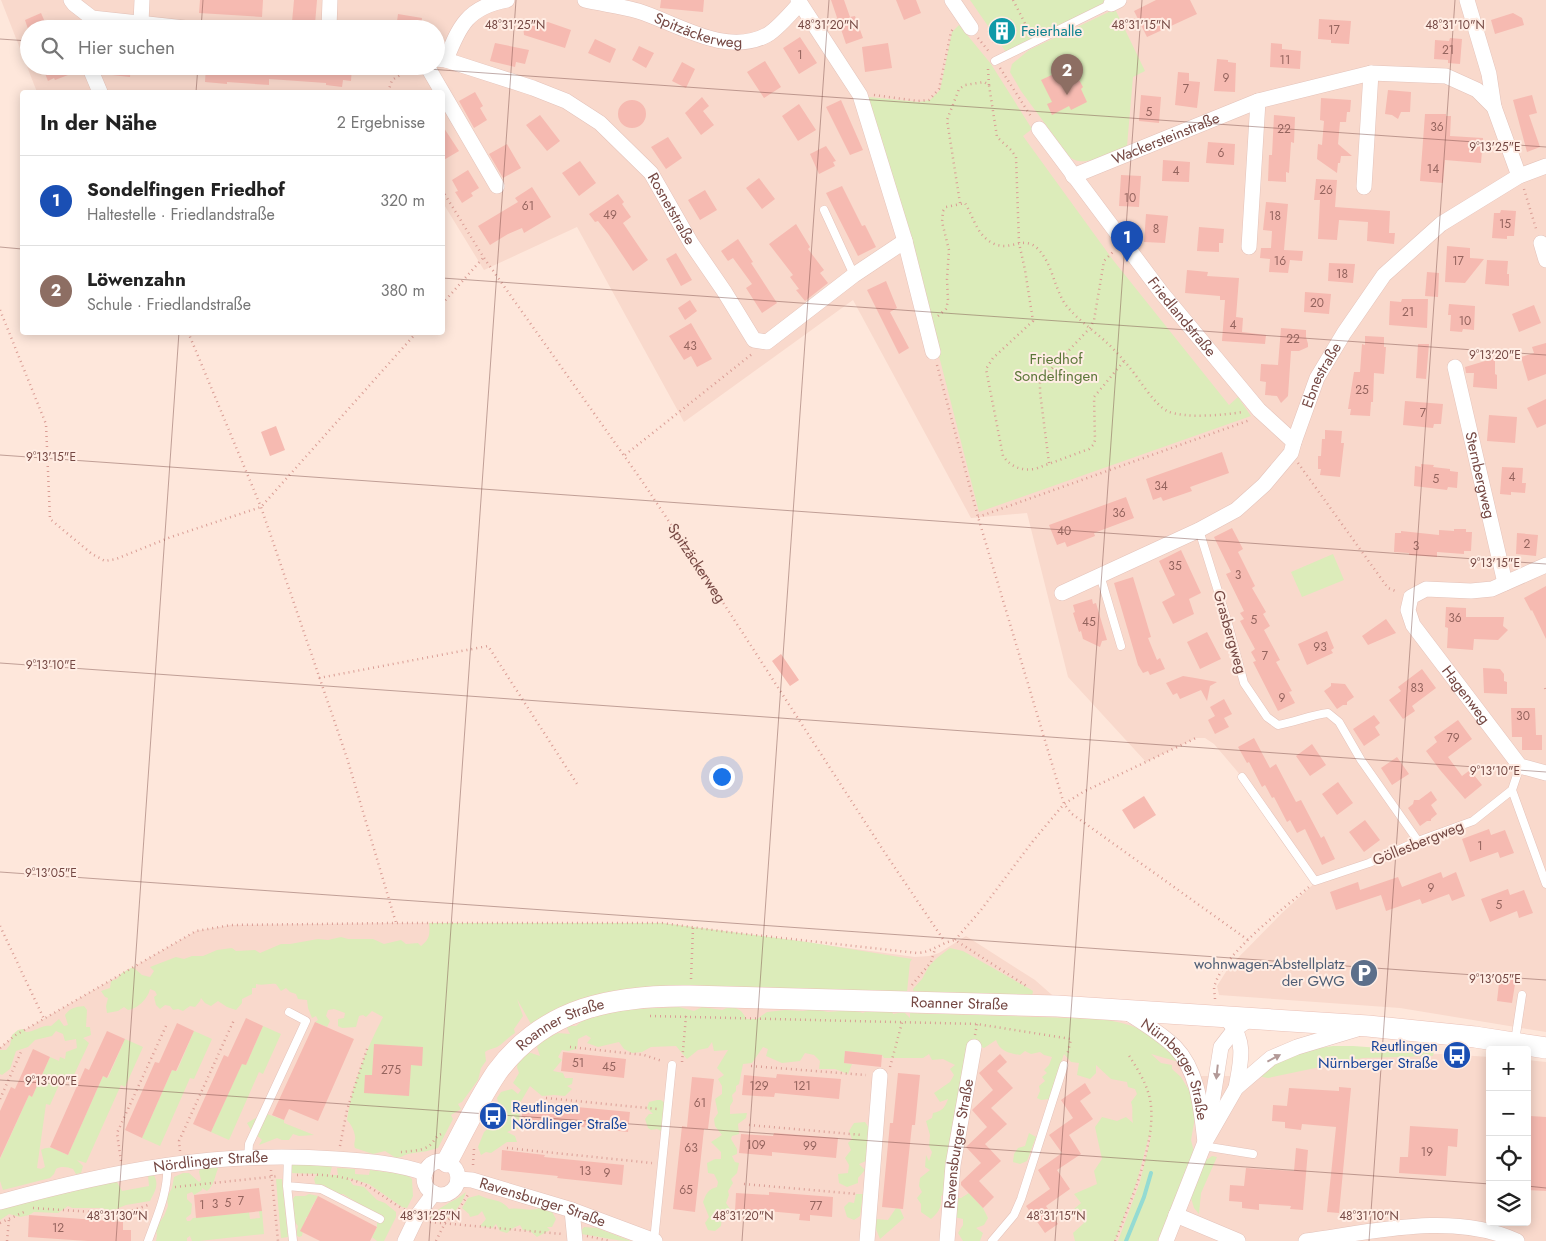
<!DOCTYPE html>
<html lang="de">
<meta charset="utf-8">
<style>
body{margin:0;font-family:Jost,sans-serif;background:#f2f2f2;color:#222}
.controls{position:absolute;right:15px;bottom:15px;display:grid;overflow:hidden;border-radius:5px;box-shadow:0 2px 12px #0003}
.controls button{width:45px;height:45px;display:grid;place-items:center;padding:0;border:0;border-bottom:1px solid #e0e0e0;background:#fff;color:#222;font:25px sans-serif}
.you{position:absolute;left:721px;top:776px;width:18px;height:18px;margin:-12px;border:4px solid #fff;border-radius:50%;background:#1a73e8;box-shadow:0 0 0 8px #1a73e833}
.badge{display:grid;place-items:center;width:32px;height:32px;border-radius:50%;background:#f5343c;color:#fff;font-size:16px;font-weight:700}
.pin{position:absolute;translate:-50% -41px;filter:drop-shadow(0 1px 2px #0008)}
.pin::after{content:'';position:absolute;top:26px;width:18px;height:15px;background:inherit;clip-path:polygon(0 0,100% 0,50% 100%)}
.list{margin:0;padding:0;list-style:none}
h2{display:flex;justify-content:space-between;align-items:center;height:65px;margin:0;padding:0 20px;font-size:21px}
h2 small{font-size:16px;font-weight:400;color:#767676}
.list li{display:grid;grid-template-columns:32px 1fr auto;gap:15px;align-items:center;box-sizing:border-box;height:90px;padding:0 20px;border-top:1px solid #e0e0e0}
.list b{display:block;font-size:19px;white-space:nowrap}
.list p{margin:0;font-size:16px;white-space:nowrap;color:#767676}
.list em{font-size:16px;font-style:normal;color:#767676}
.icon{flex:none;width:28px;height:28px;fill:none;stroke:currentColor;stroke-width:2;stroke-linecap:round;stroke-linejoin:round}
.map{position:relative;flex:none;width:1546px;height:1241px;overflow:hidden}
.search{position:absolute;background:#fff;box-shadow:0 2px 12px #0003;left:20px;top:20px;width:425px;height:55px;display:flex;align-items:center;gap:12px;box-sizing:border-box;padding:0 18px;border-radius:28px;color:#767676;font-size:19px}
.panel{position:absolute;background:#fff;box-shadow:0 2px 12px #0003;left:20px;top:90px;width:425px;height:245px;border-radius:5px}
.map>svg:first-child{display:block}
.residential{fill:#f9d9cc;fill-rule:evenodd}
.green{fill:#dcecba}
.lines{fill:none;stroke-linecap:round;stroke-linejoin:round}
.stream{stroke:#94dbd3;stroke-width:4}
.building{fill:#f6bab1}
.lane-casing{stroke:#e4c3ba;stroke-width:9}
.street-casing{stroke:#e4c3ba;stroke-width:16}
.secondary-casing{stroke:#eac1b7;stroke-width:22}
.path{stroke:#da9d95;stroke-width:2.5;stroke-dasharray:1 4;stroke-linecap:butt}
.lane{stroke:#fff;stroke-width:8}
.street{stroke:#fff;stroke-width:15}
.secondary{stroke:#fff;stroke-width:21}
.oneway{fill:#b39a98}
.ticks{fill:none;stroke:#754843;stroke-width:1;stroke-opacity:0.45}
.labels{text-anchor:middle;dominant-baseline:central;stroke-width:4;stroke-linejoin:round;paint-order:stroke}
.number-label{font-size:12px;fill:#95645e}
.street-label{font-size:15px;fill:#754843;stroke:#ffede4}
.culture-label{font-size:15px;fill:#0d838f;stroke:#ffede4;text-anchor:start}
.park-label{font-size:15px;fill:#5b7638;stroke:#ffede4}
.service-label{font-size:15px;fill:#4e5e75;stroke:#ffede4;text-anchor:end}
.transit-label{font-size:15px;fill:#164399;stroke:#ffede4;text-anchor:end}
.ticks-label{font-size:12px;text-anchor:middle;fill:#754843;stroke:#ffede4;stroke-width:4;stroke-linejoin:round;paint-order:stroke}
</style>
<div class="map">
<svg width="1546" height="1241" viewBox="0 0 1546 1241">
<rect width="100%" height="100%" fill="#fee7db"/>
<path class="residential" d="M 1,0 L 1546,0 L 1546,1032 L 1400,1008 L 1219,995 L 1217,986 L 1229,967 L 1282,913 L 1317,881 L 1242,777 L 1214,744 L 1205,738 L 1196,738 L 1146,762 L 1068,677 L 1027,513 L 971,518 L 853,300 L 684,422 L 577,227 L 484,270 L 443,203 L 442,92 L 37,92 ZM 29,29 L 436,29 L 436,66 L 29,66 Z
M 396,923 L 662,923 L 915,957 L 929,956 L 939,953 L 966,936 L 1035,980 L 1060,1002 L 1131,1024 L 1194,1076 L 1261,1076 L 1359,1056 L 1443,1054 L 1490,1057 L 1490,1222 L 1527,1222 L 1527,1060 L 1546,1062 L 1546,1241 L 0,1241 L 0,1048 L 14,1036 L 196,931 L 231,925 Z"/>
<path class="green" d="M 970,0 L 1106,0 L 1107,3 L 1008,55 Z
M 1115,9 L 1145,71 L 1133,77 L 1127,146 C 1111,152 1081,171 1068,155 L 1021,91 L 1010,72 L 1012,64 L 1029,50 Z
M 959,25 L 991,64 L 1032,129 L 1023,136 L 1113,260 L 1229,405 L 1238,397 L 1251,416 L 979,512 L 909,239 L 868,97 L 919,102 L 930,100 L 940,90 L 952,32 Z
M 1333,554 L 1344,580 L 1302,597 L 1291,572 Z
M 429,923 L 662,923 L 807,942 L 912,959 L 910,962 L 906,1002 L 662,996 L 536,1033 L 517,999 L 523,1016 L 514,1029 L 515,1033 C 508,1037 503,1044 497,1047 C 492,1049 489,1049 485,1052 L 486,1061 L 481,1068 L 478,1080 L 462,1102 L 458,1104 L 461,1109 L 451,1115 L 453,1119 L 438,1148 C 426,1152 419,1152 408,1154 C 404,1155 400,1158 396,1158 L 385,1151 L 373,1154 L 355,1148 C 353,1143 356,1141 355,1136 C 354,1130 351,1124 347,1120 C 352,1084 366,1050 383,1017 L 372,1011 L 366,1017 L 363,1015 L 359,1016 L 356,1027 L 342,1028 L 338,1026 L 338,1019 L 344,1018 L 345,1013 L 334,1009 L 328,1010 L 326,1016 L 330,1021 L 327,1027 L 315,1022 L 318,1020 L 316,1016 L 312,1018 L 308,1008 L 307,1000 L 298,999 L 296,994 L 290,992 L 286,988 L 281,991 L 276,984 C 269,983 263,986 256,984 L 256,988 L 252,988 L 252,994 L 242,999 L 242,1003 L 236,1010 L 227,1007 L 218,1001 L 211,1006 L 205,1003 L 201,998 L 200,1001 L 195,1007 L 190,1006 L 183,1011 L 178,1009 L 173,1010 L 170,1006 L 165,1005 L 160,1009 L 156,1005 L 154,997 L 157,995 L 155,991 L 150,989 C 148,999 137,1009 128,1010 L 124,1007 L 118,1011 L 107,1013 L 106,1006 L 108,998 L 105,997 L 101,991 L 110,988 L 111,981 L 117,979 L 122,973 L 133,967 L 142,975 L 150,977 L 154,971 L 150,967 L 176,957 L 184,959 L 192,956 L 203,956 L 217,950 L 232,948 L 236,951 L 255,950 L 260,953 L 281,944 L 290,944 L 318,939 L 328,940 L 341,937 L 348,939 L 373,939 L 384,944 L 401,940 L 406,944 L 418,943 L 421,946 C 430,939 430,934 429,923 Z
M 950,948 L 963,951 L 1028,988 L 1033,991 L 1032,996 L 914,995 L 913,989 L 922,979 L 929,966 L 937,958 Z
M 84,1006 L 87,1010 L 86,1027 L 90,1027 L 91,1035 L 83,1038 L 89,1043 L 73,1077 L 68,1079 L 63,1076 L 50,1105 L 46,1104 L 37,1168 L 41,1169 L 45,1167 L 41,1150 C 51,1144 58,1151 68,1155 L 103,1076 L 108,1078 L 125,1039 L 143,1047 L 125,1087 L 121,1085 L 86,1163 L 77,1160 L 83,1166 L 81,1173 L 76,1174 L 73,1169 C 67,1167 61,1166 56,1169 L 54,1174 L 50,1178 L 3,1190 L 0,1181 L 0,1159 L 29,1095 L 32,1097 L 50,1057 L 59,1061 L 60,1057 L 65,1059 L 66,1052 L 77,1048 L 76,1039 L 65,1041 L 63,1034 L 56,1031 L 52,1036 L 35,1040 L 28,1047 L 16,1051 L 10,1069 L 2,1075 L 0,1074 L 0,1050 L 6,1050 L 10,1045 L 12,1035 L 18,1030 L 23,1029 L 26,1032 C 35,1032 42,1024 51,1026 L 59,1019 L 64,1026 L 68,1025 L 65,1015 C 70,1008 75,1007 84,1006 Z
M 732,1006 L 741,1011 L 747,1019 L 757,1019 L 767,1012 L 785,1010 L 803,1011 L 814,1009 L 828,1012 L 853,1010 L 863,1013 L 871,1009 L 892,1011 L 893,1014 L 904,1012 L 910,1018 L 910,1013 L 1103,1019 C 1123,1023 1147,1028 1163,1043 C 1168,1049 1173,1056 1179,1062 L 1151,1054 L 1161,1063 L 1172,1065 L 1172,1069 L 1181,1077 L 1193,1097 L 1196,1112 L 1191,1140 L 1194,1152 L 1162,1238 L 1159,1237 L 1157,1241 L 1118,1241 L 1140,1182 L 1151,1136 L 1153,1135 L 1149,1136 L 1137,1181 L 1115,1241 L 1075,1241 L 1073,1233 L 1084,1223 L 1074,1209 L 1081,1203 L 1074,1194 L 1097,1184 L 1094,1171 L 1102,1159 L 1095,1127 L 1102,1117 L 1117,1121 L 1126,1117 L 1133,1123 C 1131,1115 1134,1110 1131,1102 L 1137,1094 L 1135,1089 L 1128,1087 L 1127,1082 L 1111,1079 L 1096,1065 L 1096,1073 L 1090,1079 L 1077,1075 L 1079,1063 L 1071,1062 L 1064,1054 L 1049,1099 L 1041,1100 L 1037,1098 L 1040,1091 L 1039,1086 L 1045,1081 L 1042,1077 L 1047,1073 L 1044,1070 L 1049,1065 L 1052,1057 L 1044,1055 L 1040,1052 L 1031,1054 L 1025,1051 L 1020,1055 C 1008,1053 1000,1051 996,1040 L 984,1048 L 969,1042 L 950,1192 L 941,1196 C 942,1207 939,1212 931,1219 L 921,1212 L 921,1204 L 917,1198 L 922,1192 L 919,1186 L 920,1178 L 930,1170 L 925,1167 L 926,1155 L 929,1161 L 932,1152 L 929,1146 L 930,1135 L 926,1121 L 932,1118 L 933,1113 C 942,1111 945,1108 948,1099 L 940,1102 L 934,1093 L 950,1082 L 954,1075 L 950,1069 L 955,1065 L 943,1059 L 932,1060 L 929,1054 L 923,1058 L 884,1058 L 882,1055 L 845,1051 L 844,1063 L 852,1064 L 848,1074 L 835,1069 L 819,1069 L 820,1061 L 814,1055 L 805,1053 L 800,1061 L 782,1063 L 766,1056 L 768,1049 L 763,1047 L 752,1063 L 743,1064 L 739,1084 L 736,1086 L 736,1091 L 732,1095 L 733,1101 L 730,1106 L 730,1114 L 747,1113 L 746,1118 L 738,1124 L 739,1134 L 732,1136 L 731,1139 L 737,1149 L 737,1154 L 732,1156 L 735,1162 L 739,1163 L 737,1173 L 731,1179 L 733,1183 L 728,1191 L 729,1195 L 726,1203 L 732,1212 L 726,1216 L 722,1216 L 721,1226 L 715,1231 L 708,1230 L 705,1223 L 709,1217 L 703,1202 C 706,1194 708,1189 717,1187 L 718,1182 L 714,1174 L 708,1173 L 707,1163 L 715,1159 L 721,1159 L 721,1152 L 711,1142 L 722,1135 L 715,1126 L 714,1119 L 718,1113 L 715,1099 L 722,1094 L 722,1086 L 718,1079 L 724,1075 L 717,1068 L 728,1050 L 714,1051 L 712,1042 L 708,1048 L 698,1050 L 687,1059 L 676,1046 L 651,1047 L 642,1052 L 632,1053 L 624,1049 L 619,1042 L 598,1047 L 587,1043 L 591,1038 L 586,1035 L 578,1039 L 577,1049 L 568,1051 L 562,1050 L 558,1057 L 562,1060 L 553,1071 L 563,1073 L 565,1078 L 573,1078 L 572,1084 L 567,1086 L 572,1089 L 565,1096 L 554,1095 L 542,1096 L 530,1086 L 520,1103 L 519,1129 L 514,1129 L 507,1132 L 515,1136 L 517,1142 L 507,1142 L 491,1153 L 486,1152 L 481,1155 L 478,1147 L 484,1132 L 492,1125 L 495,1111 L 500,1108 L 497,1098 L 501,1092 L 512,1089 L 518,1094 L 521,1090 L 513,1083 L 519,1073 L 517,1067 L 519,1058 L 528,1052 L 540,1056 L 537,1047 L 542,1040 L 558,1033 L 570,1034 L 566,1026 L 576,1026 L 587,1017 L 593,1018 L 599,1013 L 634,1009 L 679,1007 L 694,1011 L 702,1007 L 722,1010 Z
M 263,1026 L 281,1034 L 263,1074 L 259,1072 L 229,1140 L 211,1132 L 242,1063 L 246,1065 Z
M 194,1031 L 212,1039 L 194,1079 L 190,1078 L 160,1146 L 142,1138 L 172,1070 L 177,1071 Z
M 1333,1046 L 1353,1046 L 1434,1052 L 1433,1056 L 1430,1056 L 1363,1058 L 1268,1078 L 1257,1076 C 1284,1058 1299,1050 1333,1046 Z
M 657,1100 L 661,1100 L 666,1104 L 663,1110 L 667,1113 L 670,1120 L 661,1131 L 657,1129 L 651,1130 L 648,1128 L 645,1119 L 649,1114 L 653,1114 L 647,1108 L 649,1102 Z
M 264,1113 L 284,1120 L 284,1123 L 314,1135 L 299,1136 L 293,1134 L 289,1140 L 282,1140 L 277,1138 L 259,1145 L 262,1140 L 251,1130 L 247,1123 Z
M 865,1122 L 869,1128 C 867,1140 868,1150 866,1161 L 859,1164 L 865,1170 L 858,1178 L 858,1183 L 847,1187 L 839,1183 L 838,1174 L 848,1173 L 849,1165 L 845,1158 L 851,1150 L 848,1143 L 852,1139 L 849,1131 L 854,1123 Z
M 1029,1133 L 1036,1137 L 1027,1161 L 1020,1164 L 1013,1162 L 1014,1154 L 1018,1148 L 1025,1146 Z
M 1212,1156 L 1217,1157 L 1201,1193 L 1199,1214 L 1194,1208 L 1191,1198 L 1205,1161 Z
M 292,1164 L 332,1166 L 330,1175 L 338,1175 L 337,1168 L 355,1169 L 355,1174 L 369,1175 L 370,1170 L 402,1174 L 407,1175 L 412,1179 L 413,1196 L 407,1208 L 402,1207 L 369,1184 L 348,1178 L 353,1185 L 364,1187 L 377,1200 L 385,1203 L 396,1212 L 396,1217 L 384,1241 L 377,1241 L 372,1237 L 377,1227 L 377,1215 L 343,1194 L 334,1194 L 324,1185 L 316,1186 L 314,1179 L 317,1174 L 291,1173 Z
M 219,1166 C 215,1174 215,1185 207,1191 L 202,1188 L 202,1190 L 194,1195 L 192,1192 L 187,1194 L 187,1199 L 192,1204 L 191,1214 L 186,1218 L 187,1221 L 190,1221 L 193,1218 L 249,1212 L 250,1219 L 260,1218 L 259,1211 L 262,1211 L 264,1234 L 199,1241 L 192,1241 L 190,1236 L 187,1238 L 187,1241 L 156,1241 L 157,1235 L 156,1231 L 156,1227 L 164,1216 L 168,1206 L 167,1197 L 172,1188 L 174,1177 L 183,1173 L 189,1173 L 199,1182 L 201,1180 L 199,1172 L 200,1169 Z
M 153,1174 C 160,1184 155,1191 150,1201 L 126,1205 L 111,1211 L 102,1208 L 72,1208 L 68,1206 L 58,1213 L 34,1212 L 29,1215 L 20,1217 L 9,1214 L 0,1220 L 0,1202 L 62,1191 L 70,1193 C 75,1188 84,1186 91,1188 L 99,1179 L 113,1175 L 122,1191 L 149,1186 L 148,1175 Z
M 276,1179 L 282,1179 L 288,1237 L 281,1238 Z
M 466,1192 C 462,1205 453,1215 441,1222 L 430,1219 C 440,1204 452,1204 466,1192 Z
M 969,1193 L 983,1208 L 988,1218 L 984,1225 L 976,1228 L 983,1233 L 980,1241 L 963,1241 L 958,1233 L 963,1225 L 963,1219 L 954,1217 L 950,1198 L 961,1198 Z
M 309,1194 L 318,1196 L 310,1210 L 312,1212 L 308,1218 L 306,1217 L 302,1236 L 299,1237 L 296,1235 L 298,1226 L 294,1221 L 293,1199 L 295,1196 L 305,1196 Z
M 856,1194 L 863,1194 L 860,1216 L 854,1220 L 847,1217 L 844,1207 L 849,1202 L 854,1203 Z
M 479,1195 C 489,1201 501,1198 509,1209 C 524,1207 527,1213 543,1207 L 552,1212 L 556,1219 L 552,1227 L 547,1227 L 550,1230 L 537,1237 L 530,1231 L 523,1230 L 520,1225 L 513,1228 L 507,1233 L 500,1231 L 496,1224 L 492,1228 L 480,1226 L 486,1219 L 482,1211 L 478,1215 L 470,1217 L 469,1214 L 462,1208 L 468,1198 Z
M 896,1208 L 900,1209 L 904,1218 L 880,1239 L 876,1229 L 876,1219 L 888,1220 Z
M 584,1227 L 597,1228 L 631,1241 C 614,1241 598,1236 581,1234 L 581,1231 Z"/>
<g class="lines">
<path class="stream" d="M 1126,1241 L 1144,1197 L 1151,1173"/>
</g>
<path class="building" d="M 200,0 L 263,0 L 262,17 L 199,13 Z
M 294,0 L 317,0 L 315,24 L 292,22 Z
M 661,0 L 704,0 L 703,12 L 660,8 Z
M 831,0 L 844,0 L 850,17 L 855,16 L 863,38 L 846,44 Z
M 896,0 L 916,0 L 921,13 L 904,20 Z
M 1156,0 L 1190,0 L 1197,14 L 1147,37 L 1134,11 Z
M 41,13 L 48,29 L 28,29 L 25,20 Z
M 1513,13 L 1522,18 L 1524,25 L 1495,34 L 1491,20 Z
M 398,14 L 422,18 L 421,29 L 396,29 Z
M 1011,19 L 1017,31 L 993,43 L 987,31 Z
M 1319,19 L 1351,21 L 1349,44 L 1331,43 L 1331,40 L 1318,39 Z
M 548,22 L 571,30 L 565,48 L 524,35 L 523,26 Z
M 800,37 L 817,63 L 799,74 L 783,48 Z
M 1450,38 L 1462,39 L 1460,64 L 1448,63 L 1448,60 L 1434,59 L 1435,40 L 1449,41 Z
M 595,39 L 616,49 L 610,63 L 588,53 Z
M 495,43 L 529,50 L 525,64 L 516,62 L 515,67 L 490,61 Z
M 888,43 L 892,68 L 865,72 L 862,47 Z
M 1271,43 L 1282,44 L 1282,49 L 1301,51 L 1300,69 L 1270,67 Z
M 639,46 L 654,53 L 646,68 L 632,60 Z
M 1217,59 L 1228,60 L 1228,62 L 1236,63 L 1235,92 L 1214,91 Z
M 765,61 L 781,87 L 764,98 L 747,72 Z
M 1073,61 L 1080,75 L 1077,76 L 1083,87 L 1081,89 L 1087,102 L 1071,110 L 1069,106 L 1052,115 L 1047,104 L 1052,102 L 1041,80 L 1058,72 L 1057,68 Z
M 682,62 L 695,69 L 686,88 L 672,81 Z
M 42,66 L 64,66 L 68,75 L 55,80 L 54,78 L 48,81 Z
M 101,66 L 131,66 L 130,77 L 103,74 Z
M 206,66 L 352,66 L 351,81 L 343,80 L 342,87 L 326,85 L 326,83 L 269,79 L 269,85 L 227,82 L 227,84 L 205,82 Z
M 1178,72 L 1189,73 L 1189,81 L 1200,82 L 1197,108 L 1175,105 Z
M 1388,90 L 1411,92 L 1410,112 L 1401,112 L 1398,119 L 1392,115 L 1385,114 Z
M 475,92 L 483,106 L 480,108 L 487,120 L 474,128 L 459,101 Z
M 1141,95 L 1161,97 L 1159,123 L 1139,121 Z
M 1532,95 L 1537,113 L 1529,115 L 1540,147 L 1527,152 L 1513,100 Z
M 702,97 L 709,106 L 703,111 L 714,125 L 701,135 L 685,113 Z
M 1321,98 L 1351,100 L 1350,112 L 1347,112 L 1346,122 L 1340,122 L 1338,144 L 1352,156 L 1341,156 L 1340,163 L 1338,163 L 1337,173 L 1317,159 L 1318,144 L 1322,145 L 1324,121 L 1320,120 Z
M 841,100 L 863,150 L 850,155 L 826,107 Z
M618 114a14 14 0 1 1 28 0a14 14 0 1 1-28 0Z
M 799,104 L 816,130 L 798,141 L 782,116 Z
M 1425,114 L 1446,114 L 1446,116 L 1451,116 L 1450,136 L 1483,138 L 1481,163 L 1445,160 L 1443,183 L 1420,181 Z
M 540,115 L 560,141 L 547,151 L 526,125 Z
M 1274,115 L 1295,117 L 1294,143 L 1291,142 L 1289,173 L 1286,172 L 1286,182 L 1268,181 L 1269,155 L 1272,155 Z
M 442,125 L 459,151 L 442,161 Z
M 668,137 L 682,158 L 666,169 L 651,147 Z
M 1208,142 L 1235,144 L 1234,165 L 1206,163 Z
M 507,144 L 521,168 L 503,178 L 489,154 Z
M 826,146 L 836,161 L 833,162 L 835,166 L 819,174 L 810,154 Z
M 1163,160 L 1190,162 L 1189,182 L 1162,181 Z
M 580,161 L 596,183 L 579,196 L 562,173 Z
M 468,170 L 479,188 L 471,193 L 473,196 L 462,203 L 455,192 L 458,191 L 452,180 Z
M 1121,175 L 1141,176 L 1139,207 L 1119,206 Z
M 759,178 L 775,199 L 762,209 L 746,188 Z
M 1316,179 L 1337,180 L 1335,207 L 1390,211 L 1389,233 L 1395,233 L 1394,244 L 1367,241 L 1368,222 L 1339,220 L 1337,240 L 1318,239 L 1320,200 L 1314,200 Z
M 842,186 L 862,226 L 865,225 L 876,247 L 858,256 L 826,193 Z
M 532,187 L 551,217 L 524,233 L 522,228 L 508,234 L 490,245 L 478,226 L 518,202 L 515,198 Z
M 705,190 L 717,210 L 700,220 L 688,200 Z
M 618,194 L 624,202 L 622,204 L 631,217 L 623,223 L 648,260 L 633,271 L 609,235 L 598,221 L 595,222 L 589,214 Z
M 1266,202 L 1288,204 L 1284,250 L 1303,251 L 1302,261 L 1290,260 L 1288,273 L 1269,272 L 1270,259 L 1260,258 L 1261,248 L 1271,248 L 1272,231 L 1263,230 Z
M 1501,210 L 1516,211 L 1514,236 L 1507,236 L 1507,239 L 1492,238 L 1494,213 L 1500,213 Z
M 1146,214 L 1168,216 L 1165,243 L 1144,242 Z
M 796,224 L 810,247 L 808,249 L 824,270 L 820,273 L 828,283 L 805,301 L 796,290 L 799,289 L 790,277 L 793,275 L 769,244 Z
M 1199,227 L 1224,229 L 1223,243 L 1219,243 L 1219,252 L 1197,251 Z
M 738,239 L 753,262 L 751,263 L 777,303 L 762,313 L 746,288 L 752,284 L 733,258 L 728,261 L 721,251 Z
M 1447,246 L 1470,248 L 1470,258 L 1484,259 L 1465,283 L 1445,282 Z
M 676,253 L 692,280 L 681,286 L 666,259 Z
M 1487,260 L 1508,261 L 1507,274 L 1509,274 L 1509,286 L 1485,284 Z
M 1329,263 L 1355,264 L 1353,283 L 1328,281 Z
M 1187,270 L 1208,272 L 1207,276 L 1239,278 L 1236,317 L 1243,318 L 1242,332 L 1266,335 L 1265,344 L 1222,341 L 1225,300 L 1220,300 L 1220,296 L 1185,293 Z
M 1427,272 L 1439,273 L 1438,297 L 1425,296 Z
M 886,281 L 897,308 L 890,312 L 909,348 L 899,354 L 867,290 Z
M 1305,292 L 1331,294 L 1329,314 L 1304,312 Z
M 1402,299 L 1428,299 L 1427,328 L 1389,325 L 1390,301 L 1401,302 Z
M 690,300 L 697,311 L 685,320 L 678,308 Z
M 1449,304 L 1475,306 L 1474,330 L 1463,329 L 1462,332 L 1450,331 L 1451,315 L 1448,315 Z
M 1534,305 L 1541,323 L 1519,332 L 1512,314 Z
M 691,323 L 712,359 L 697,367 L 691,356 L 684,360 L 669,336 Z
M 1281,328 L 1306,330 L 1306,337 L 1308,344 L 1308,347 L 1299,351 L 1291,351 L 1288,396 L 1281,403 L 1277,396 L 1265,395 L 1266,382 L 1260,381 L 1261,364 L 1278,365 Z
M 1365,336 L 1384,337 L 1384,347 L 1386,347 L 1384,374 L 1374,373 L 1373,402 L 1371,402 L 1370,416 L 1350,415 L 1351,409 L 1348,409 L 1354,372 L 1360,372 L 1362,344 L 1365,345 Z
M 1546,343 L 1546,374 L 1528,381 L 1521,357 L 1534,353 L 1532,347 Z
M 1418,344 L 1429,344 L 1426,379 L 1416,378 Z
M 1495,358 L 1495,374 L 1497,375 L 1497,389 L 1473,387 L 1474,373 L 1466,373 L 1465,367 Z
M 1546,399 L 1546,424 L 1537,428 L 1527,408 Z
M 1405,401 L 1443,404 L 1441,424 L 1434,424 L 1433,428 L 1403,425 Z
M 1489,415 L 1517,417 L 1515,443 L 1487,441 Z
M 276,426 L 285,450 L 270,456 L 261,432 Z
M 1325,430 L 1342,431 L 1341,443 L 1344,443 L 1340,477 L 1320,475 L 1321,469 L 1318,469 L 1318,456 L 1321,456 L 1322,439 L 1325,439 Z
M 1222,452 L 1229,473 L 1190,487 L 1192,491 L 1163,501 L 1161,497 L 1153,500 L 1146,479 Z
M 1421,464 L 1434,465 L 1433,467 L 1450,469 L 1450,471 L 1458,472 L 1457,488 L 1448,487 L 1447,490 L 1414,486 L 1415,466 L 1421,467 Z
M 1502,467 L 1523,468 L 1522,483 L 1526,483 L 1525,493 L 1511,492 L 1511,495 L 1500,494 Z
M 1126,497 L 1134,518 L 1094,533 L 1095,536 L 1067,547 L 1065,542 L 1057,545 L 1049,525 Z
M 1232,528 L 1243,549 L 1238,552 L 1255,586 L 1252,588 L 1266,612 L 1263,614 L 1270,626 L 1264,630 L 1280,660 L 1276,662 L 1292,691 L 1289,692 L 1295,703 L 1278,711 L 1253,662 L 1256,661 L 1251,652 L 1255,649 L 1240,621 L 1244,619 L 1240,613 L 1244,611 L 1226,574 L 1231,572 L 1214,537 Z
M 1454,529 L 1466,529 L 1466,532 L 1472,532 L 1471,551 L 1464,551 L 1464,554 L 1437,552 L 1437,557 L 1409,555 L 1409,553 L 1394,552 L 1395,533 L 1401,533 L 1401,531 L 1439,535 L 1439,530 L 1454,531 Z
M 1517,533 L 1538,535 L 1536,556 L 1516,554 Z
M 1181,550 L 1201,593 L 1189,599 L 1194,614 L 1173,624 L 1162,602 L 1175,595 L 1159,561 Z
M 1133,577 L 1151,637 L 1148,638 L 1157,660 L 1160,658 L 1165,669 L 1150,675 L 1148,671 L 1143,673 L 1138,665 L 1114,583 Z
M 1546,586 L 1546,639 L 1532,610 L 1531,611 L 1524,598 Z
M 1092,599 L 1093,604 L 1096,603 L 1107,640 L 1102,641 L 1100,647 L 1083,639 L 1081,631 L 1079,632 L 1073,613 L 1075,612 L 1073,605 Z
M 1446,607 L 1466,608 L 1466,617 L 1504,617 L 1503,626 L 1508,630 L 1498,640 L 1474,639 L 1473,650 L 1447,648 L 1448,628 L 1445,627 Z
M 1386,619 L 1396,633 L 1368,645 L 1362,636 Z
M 1327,631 L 1334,648 L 1331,650 L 1333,653 L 1307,665 L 1298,644 Z
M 1207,632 L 1221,659 L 1200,669 L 1187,642 Z
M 781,654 L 799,680 L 790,686 L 772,661 Z
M 1483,668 L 1500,669 L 1504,674 L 1504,681 L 1507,682 L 1507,694 L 1484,693 Z
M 1422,669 L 1436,688 L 1412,706 L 1415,711 L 1403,719 L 1389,700 L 1401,691 L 1398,687 Z
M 1183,676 L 1195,678 L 1217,682 L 1210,686 L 1207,701 L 1201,690 L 1180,699 L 1177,693 L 1173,695 L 1166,683 Z
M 1331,683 L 1345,684 L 1354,697 L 1347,702 L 1347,705 L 1343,705 L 1337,709 L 1324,691 L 1331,686 Z
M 1224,699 L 1232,714 L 1224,718 L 1229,727 L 1215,734 L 1208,720 L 1215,716 L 1210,707 Z
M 1511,708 L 1535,708 L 1536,735 L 1542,735 L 1542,750 L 1522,750 L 1522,737 L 1512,737 Z
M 1374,715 L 1380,723 L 1375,727 L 1380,735 L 1364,746 L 1353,729 Z
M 1458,720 L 1472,739 L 1448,757 L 1462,776 L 1470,770 L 1482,785 L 1465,799 L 1440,770 L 1426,751 L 1437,742 L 1434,737 Z
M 1254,738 L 1270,768 L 1276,764 L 1296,802 L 1301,800 L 1321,838 L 1324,836 L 1335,859 L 1322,865 L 1305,829 L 1297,833 L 1290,820 L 1287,822 L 1274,797 L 1272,798 L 1265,785 L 1262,787 L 1249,762 L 1247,763 L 1238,747 Z
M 1312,744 L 1326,765 L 1310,776 L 1296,756 Z
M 1397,757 L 1409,774 L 1392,785 L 1381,768 Z
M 1338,782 L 1353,803 L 1337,815 L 1322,794 Z
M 1431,791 L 1437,800 L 1431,805 L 1437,814 L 1431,819 L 1431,821 L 1427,821 L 1420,826 L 1408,808 L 1413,804 L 1414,800 L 1419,800 Z
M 1144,796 L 1156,815 L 1134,829 L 1122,810 Z
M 1365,820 L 1380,840 L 1364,852 L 1349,832 Z
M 1489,829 L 1491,835 L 1505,830 L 1514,853 L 1500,858 L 1498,852 L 1470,862 L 1462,839 Z
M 1441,872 L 1443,878 L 1456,872 L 1465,896 L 1452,901 L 1449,894 L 1422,904 L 1420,899 L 1386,911 L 1381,895 L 1336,910 L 1330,892 L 1358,882 L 1360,890 L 1398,877 L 1402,887 Z
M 1508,889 L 1510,895 L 1524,890 L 1533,913 L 1519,918 L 1517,911 L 1490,922 L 1481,899 Z
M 1500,975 L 1516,978 L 1512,1003 L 1497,1001 Z
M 246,1018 L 263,1026 L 246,1065 L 242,1064 L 211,1132 L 193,1124 L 224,1055 L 228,1057 Z
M 315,1022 L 354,1039 L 318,1121 L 289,1109 L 284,1120 L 272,1115 Z
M 177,1023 L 194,1031 L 176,1071 L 172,1070 L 142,1138 L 125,1130 L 155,1062 L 159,1063 Z
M 107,1031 L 125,1039 L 107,1078 L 103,1076 L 68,1155 L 50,1147 L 85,1068 L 89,1070 Z
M 374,1044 L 423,1047 L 422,1066 L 411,1065 L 409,1096 L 364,1093 L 365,1075 L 372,1075 Z
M 33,1049 L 50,1057 L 32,1097 L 29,1095 L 0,1158 L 0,1111 L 11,1087 L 15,1089 Z
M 845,1051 L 882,1055 L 881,1067 L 844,1063 Z
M 563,1052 L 626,1059 L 624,1078 L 561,1071 Z
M 1000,1054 L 1007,1062 L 997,1071 L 1013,1088 L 991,1108 L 1007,1124 L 985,1144 L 1001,1161 L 979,1181 L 994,1197 L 983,1208 L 961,1185 L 961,1182 L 981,1163 L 966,1147 L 987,1127 L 972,1110 L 993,1090 L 979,1073 Z
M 898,1073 L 920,1075 L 915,1125 L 912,1125 L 903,1209 L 882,1207 L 890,1123 L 893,1123 Z
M 777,1074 L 841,1079 L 839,1099 L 775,1093 L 774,1097 L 742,1095 L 744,1075 L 776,1078 Z
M 692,1077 L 714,1079 L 708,1129 L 704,1129 L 695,1212 L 673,1209 L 682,1126 L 687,1127 Z
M 1085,1083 L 1091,1093 L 1080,1101 L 1093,1119 L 1069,1135 L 1081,1154 L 1057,1170 L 1070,1189 L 1046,1206 L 1058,1224 L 1045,1233 L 1026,1206 L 1050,1189 L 1038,1170 L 1062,1153 L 1049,1135 L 1073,1118 L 1061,1100 Z
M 1339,1087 L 1351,1088 L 1339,1213 L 1327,1212 L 1336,1127 L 1302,1124 L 1301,1130 L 1285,1128 L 1285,1122 L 1272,1121 L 1273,1105 L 1287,1106 L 1289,1088 L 1339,1091 Z
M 523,1105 L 566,1110 L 566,1106 L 630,1112 L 628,1132 L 564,1125 L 564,1129 L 521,1124 Z
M 1530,1116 L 1546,1117 L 1546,1191 L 1527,1190 L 1527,1154 Z
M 1410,1126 L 1458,1129 L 1457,1147 L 1448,1146 L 1446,1176 L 1399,1173 L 1400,1157 L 1408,1157 Z
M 774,1133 L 838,1138 L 836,1158 L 772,1152 L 772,1156 L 739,1153 L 741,1134 L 773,1136 Z
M 1296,1148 L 1308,1150 L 1303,1210 L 1290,1209 L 1291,1206 L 1259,1204 L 1259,1210 L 1242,1208 L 1242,1202 L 1229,1201 L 1230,1185 L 1244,1186 L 1246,1168 L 1294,1171 Z
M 502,1150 L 545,1155 L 544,1157 L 624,1165 L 622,1185 L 557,1178 L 558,1176 L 501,1170 Z
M 259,1188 L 262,1211 L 196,1218 L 194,1195 Z
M 769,1192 L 833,1197 L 832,1217 L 810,1215 L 810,1221 L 799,1220 L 800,1214 L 767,1211 L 767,1215 L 735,1212 L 736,1193 L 769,1195 Z
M 318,1196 L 377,1227 L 370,1241 L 320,1241 L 300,1231 Z
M 29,1215 L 123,1222 L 123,1230 L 131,1230 L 131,1241 L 88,1241 L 28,1237 Z"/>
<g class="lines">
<defs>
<path id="lane" d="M 995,61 L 1111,4
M 824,210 L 854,275
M 1199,530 L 1227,620 L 1244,683 L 1267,717 L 1278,725 C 1295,722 1311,715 1328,713 L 1339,722 L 1361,760 L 1418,841
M 1100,575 L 1121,646
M 1520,766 L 1512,790 L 1546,884
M 1242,777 L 1315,881 L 1369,863 L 1418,841 L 1473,821 L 1512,790
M 1515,1041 L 1522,995
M 1203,1146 L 1253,1154
M 288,1156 L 287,1186 L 293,1241
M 248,1157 L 249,1144 L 306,1021 L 289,1012
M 287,1186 L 321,1189 L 380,1219
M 148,1241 C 157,1216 169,1191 167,1164
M 654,1241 L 672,1065
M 992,1241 L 1014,1215 L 1021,1199 L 1064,1065"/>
<g id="street">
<path d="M 71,0 L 74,4 L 92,18 L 194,29"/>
<path id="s2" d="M 585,0 C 602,4 621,6 638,11 C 677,23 725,57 767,35 C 776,30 793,11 800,3"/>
<path d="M 798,0 L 860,95 L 905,241"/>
<path d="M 952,0 L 971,28"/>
<path d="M 1467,0 L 1489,74 L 1494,107"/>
<path d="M 1111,4 L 1119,0"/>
<path d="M 141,23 L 142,0"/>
<path d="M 329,28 L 330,0"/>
<path id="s3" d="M 436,59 L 446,60 L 533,88 L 566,101 L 600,123 L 651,173 L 691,243 L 724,291 L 754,340 L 767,342 L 854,275 L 905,241 L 933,352"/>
<path d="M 446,60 C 459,26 468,7 507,0"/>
<path d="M 89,66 L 100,92"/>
<path d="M 427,66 L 497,186"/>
<path id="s4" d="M 1039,129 L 1161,292 L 1259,410 L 1294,442"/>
<path id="s5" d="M 1073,176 L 1258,101 L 1371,73 L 1446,76 L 1477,90 L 1494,107 L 1519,176"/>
<path d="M 1364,187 L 1371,73"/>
<path d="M 1541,243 L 1546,260"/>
<path d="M 1249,247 L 1258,101"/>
<path id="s6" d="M 1455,367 L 1505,583"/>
<path id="s7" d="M 1546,565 L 1492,589 L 1471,591 L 1426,589 L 1411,597 L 1408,610 L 1413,625 L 1520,766 L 1546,773"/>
<path id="s8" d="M 1062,593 L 1199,530 L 1236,510 L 1264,485 L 1291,453 L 1294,442 L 1317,378 L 1344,333 L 1384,275 L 1441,224 L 1519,176 L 1546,166"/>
<path id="s9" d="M 1125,1011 C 1142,1022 1161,1033 1175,1047 C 1199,1072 1201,1110 1205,1142"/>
<path d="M 1230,1023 C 1247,1043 1240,1064 1236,1088"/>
<path d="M 1208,1128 L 1221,1047 L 1235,1029 L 1251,1018"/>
<circle cx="441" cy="1178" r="17"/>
<path id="s10" d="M 458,1179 L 472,1180 L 572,1210 L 655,1241"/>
<path id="s11" d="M 0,1202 C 113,1171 218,1150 336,1159 C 366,1161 396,1163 425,1173"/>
<path d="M 572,1210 L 575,1241"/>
<path d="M 1176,1215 L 1238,1241"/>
<path d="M 405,1241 L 417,1216 L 434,1193"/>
<path d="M 867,1241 L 880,1076"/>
<path id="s12" d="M 947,1241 L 953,1165 L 974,1047"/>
<path d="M 1166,1241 L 1205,1142 L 1236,1088 L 1271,1058 L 1297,1047 L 1357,1029"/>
<path d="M 1306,1241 C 1372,1232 1453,1211 1517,1241"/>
</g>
<g id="secondary">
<path id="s13" d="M 447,1162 C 463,1132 478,1100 497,1072 C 545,1007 615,995 690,996 L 1057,1006 L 1368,1026 L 1475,1037 L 1546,1048"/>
</g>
</defs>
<use href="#lane" class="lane-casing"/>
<use href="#street" class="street-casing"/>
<use href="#secondary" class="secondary-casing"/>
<g class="path">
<path d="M 1013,0 L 1030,33"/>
<path d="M 978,38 L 990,53"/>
<path d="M 1000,68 L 1032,118"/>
<path d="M 988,69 L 989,85"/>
<path d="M 388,92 L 392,80 L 413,67"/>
<path d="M 874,95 L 918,101 L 929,100 L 939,89 L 951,32 L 954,27"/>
<path d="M 1524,189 L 1537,232"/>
<path id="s1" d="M 442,190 L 484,258 L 642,481 L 724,604 L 885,853 L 945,942"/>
<path d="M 960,203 L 947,120 L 959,89 L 965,85 L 984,82 L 989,85 L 997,137 L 1011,150 L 1016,157 L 1019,243 L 1025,270 L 1033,321 L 993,358 L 986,369 L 1003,456 C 1011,467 1021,471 1035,469 L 1089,449 L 1094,444 L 1095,440 L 1094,397 L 1124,361"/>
<path d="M 442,304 L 483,258"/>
<path d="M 0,310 L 46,424 L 50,519 L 92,554 L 105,561 L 116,559 L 171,537 L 261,507 L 417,332"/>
<path d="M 938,316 L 946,309 L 948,301 L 947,279 L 949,250 L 942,222 L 943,211 L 946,207 L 965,203 C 973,216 976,232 989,241 C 1009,255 1022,233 1038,249 C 1052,263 1054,287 1065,304 C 1076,318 1090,328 1104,340 C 1113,348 1122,358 1130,368 C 1140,380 1154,404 1167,411 C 1186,419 1223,415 1243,412"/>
<path d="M 188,332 L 261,507 L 347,758 L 396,923"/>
<path d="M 937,365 L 978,517 L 1064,804 L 1072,814 L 1248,940"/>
<path d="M 625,455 L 752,354"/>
<path d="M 1049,463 L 1040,392 L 1040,381 L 1090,328 L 1094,320 L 1104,261 L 1113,252"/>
<path d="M 1298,463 L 1388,588 L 1398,592"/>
<path d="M 978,517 L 1250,420"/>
<path d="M 319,678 L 488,646 L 579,787"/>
<path d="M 1545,688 L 1546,691"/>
<path d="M 0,926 L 44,1019"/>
<path d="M 955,940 L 981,910 L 1033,841 L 1064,804 L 1083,792 L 1196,738"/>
<path d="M 691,979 L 693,928"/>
<path d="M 912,985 L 931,962 L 935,949"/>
<path d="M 1215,999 C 1215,994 1213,988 1215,984 C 1226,952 1283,909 1309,887"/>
<path d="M 650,1016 L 977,1024 L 1071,1039 L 1067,1056"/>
<path d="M 975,1035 L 977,1024"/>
<path d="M 570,1047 L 644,1055 L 662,1061"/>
<path d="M 0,1048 L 14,1036 L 196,931 L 231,925 L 396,923 L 662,923 L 728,932 L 917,953 C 933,952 940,943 955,940 L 1028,987"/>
<path d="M 682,1062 L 686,1016"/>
<path d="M 751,1066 L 866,1075"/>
<path d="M 890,1067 L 903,1019"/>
<path d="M 546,1098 L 657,1109"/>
<path d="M 0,1099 L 21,1052"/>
<path d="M 749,1125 L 862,1135"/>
<path d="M 340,1146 L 347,1110 L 368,1046"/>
<path d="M 507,1148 L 652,1163"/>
<path d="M 180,1151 L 179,1141 L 234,1020"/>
<path d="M 401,1152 C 410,1151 422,1151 429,1146 C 435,1141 436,1135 444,1133"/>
<path d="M 121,1161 L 117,1133 L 166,1026"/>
<path d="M 473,1165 L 474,1149"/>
<path d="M 271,1170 L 278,1241"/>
<path d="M 297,1175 C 320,1174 348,1175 369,1187 C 381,1194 392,1203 405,1210"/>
<path d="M 744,1184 L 857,1194"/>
<path d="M 175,1187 L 279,1176"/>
<path d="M 33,1208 L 122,1214 L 151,1204"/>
<path d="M 430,1222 L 562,1234"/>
<path d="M 0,1223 L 24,1212"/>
<path d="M 587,1236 L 610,1241"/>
<path d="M 7,1241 L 9,1219"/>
<path d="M 436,1241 L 445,1223 L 459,1209 L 469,1193"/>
<path d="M 1115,1241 C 1130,1202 1158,1141 1150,1099 C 1146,1082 1137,1068 1128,1054"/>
</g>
<use href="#lane" class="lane"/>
<use href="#street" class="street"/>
<use href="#secondary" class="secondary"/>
</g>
<defs><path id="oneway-solid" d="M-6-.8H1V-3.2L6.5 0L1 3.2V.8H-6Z" transform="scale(1.25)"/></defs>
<g class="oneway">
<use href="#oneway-solid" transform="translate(1274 1058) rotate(-28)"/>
<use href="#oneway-solid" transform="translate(1217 1072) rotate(96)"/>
</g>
<path class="ticks" d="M 201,29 L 203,0M 0,39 L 29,41M 385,66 L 1546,147M 196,92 L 198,66M 0,247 L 22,249M 442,278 L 1546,355M 0,455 L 1546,564M 0,663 L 1546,772M 0,872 L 1546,980M 0,1080 L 1490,1184M 1527,1186 L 1546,1188M 116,1241 L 179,332M 429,1241 L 516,0M 742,1241 L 829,0M 1055,1241 L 1142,0M 1369,1241 L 1455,0"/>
<defs>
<symbol id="building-disc" viewBox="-11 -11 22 22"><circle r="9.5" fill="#0f9aa8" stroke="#ffede4"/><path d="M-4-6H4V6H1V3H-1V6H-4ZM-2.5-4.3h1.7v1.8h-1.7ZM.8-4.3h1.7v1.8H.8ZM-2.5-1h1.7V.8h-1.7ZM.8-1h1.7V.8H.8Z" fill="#fff"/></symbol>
<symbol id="parking-disc" viewBox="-11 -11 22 22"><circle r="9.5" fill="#5c6f8a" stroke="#ffede4"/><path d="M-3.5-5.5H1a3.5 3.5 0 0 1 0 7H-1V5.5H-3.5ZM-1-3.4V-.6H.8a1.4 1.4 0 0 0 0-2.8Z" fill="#fff"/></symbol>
<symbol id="bus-disc" viewBox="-11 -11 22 22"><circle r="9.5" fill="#1a4fb4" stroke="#ffede4"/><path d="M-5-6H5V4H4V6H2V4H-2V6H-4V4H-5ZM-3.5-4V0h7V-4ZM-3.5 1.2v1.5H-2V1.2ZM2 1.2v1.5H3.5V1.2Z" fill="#fff"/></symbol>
</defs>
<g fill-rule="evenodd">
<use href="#building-disc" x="986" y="15" width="32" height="32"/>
<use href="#parking-disc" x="1348" y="957" width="32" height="32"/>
<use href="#bus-disc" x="1441" y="1039" width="32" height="32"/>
<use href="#bus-disc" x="477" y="1100" width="32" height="32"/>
</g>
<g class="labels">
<g class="number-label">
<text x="1334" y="30">17</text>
<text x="1448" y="50">21</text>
<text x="800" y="55">1</text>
<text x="1285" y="60">11</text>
<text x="1226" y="78">9</text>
<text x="1186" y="89">7</text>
<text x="1149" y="112">5</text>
<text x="1437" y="127">36</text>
<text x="1284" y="129">22</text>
<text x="1221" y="153">6</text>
<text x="1433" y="169">14</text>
<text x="1176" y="171">4</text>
<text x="1326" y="190">26</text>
<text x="1130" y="198">10</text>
<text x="528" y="206">61</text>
<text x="610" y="215">49</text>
<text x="1275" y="216">18</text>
<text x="1505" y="224">15</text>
<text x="1156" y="229">8</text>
<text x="1280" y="261">16</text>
<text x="1458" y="261">17</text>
<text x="1342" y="274">18</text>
<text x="1317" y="303">20</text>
<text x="1408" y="312">21</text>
<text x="1465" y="321">10</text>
<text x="1233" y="325">4</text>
<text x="1293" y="339">22</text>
<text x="690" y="346">43</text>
<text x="1362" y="390">25</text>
<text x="1423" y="413">7</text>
<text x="1512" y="477">4</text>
<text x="1436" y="479">5</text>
<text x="1161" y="486">34</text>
<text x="1119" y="513">36</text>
<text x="1064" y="531">40</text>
<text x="1527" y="544">2</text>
<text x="1416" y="546">3</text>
<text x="1175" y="566">35</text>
<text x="1238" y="575">3</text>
<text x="1455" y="618">36</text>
<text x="1254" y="620">5</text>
<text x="1089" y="622">45</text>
<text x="1320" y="647">93</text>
<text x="1265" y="656">7</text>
<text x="1417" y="688">83</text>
<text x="1282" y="698">9</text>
<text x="1523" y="716">30</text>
<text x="1453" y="738">79</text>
<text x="1480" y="846">1</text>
<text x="1431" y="888">9</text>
<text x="1499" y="905">5</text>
<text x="578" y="1063">51</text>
<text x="609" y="1067">45</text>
<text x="391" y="1070">275</text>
<text x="759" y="1086">129</text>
<text x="802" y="1086">121</text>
<text x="700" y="1103">61</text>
<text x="756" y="1145">109</text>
<text x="810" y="1146">99</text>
<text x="691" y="1148">63</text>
<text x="1427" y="1152">19</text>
<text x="585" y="1171">13</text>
<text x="607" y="1173">9</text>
<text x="686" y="1190">65</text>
<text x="241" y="1201">7</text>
<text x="228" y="1203">5</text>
<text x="215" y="1204">3</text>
<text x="202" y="1205">1</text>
<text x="816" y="1206">77</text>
<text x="58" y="1228">12</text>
</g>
<g class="street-label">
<text stroke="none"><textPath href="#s2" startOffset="118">Spitzäckerweg</textPath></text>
<text stroke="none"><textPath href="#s5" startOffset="100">Wackersteinstraße</textPath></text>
<text stroke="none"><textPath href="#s3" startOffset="290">Rosnetstraße</textPath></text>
<text stroke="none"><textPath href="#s4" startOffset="236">Friedlandstraße</textPath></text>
<text stroke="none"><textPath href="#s8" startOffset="356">Ebnestraße</textPath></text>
<text stroke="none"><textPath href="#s6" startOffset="111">Sternbergweg</textPath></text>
<text stroke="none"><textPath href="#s1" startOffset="452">Spitzäckerweg</textPath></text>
<text transform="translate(1230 632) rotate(74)">Grasbergweg</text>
<text stroke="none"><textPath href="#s7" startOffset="259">Hagenweg</textPath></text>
<text transform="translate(1418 843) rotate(-22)">Göllesbergweg</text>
<text stroke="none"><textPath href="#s13" startOffset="589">Roanner Straße</textPath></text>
<text stroke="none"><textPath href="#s13" startOffset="184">Roanner Straße</textPath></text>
<text stroke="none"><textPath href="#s9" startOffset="81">Nürnberger Straße</textPath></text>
<text stroke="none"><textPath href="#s12" startOffset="98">Ravensburger Straße</textPath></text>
<text stroke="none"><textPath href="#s11" startOffset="215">Nördlinger Straße</textPath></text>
<text stroke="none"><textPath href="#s10" startOffset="88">Ravensburger Straße</textPath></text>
</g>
<g class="culture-label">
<text x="1021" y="31">Feierhalle</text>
</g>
<g class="park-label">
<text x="1056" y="359">Friedhof<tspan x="1056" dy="17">Sondelfingen</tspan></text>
</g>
<g class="service-label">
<text x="1345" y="964">wohnwagen-Abstellplatz<tspan x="1345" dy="17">der GWG</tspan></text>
</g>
<g class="transit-label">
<text x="1438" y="1046">Reutlingen<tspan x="1438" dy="17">Nürnberger Straße</tspan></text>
<text x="512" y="1107" text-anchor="start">Reutlingen<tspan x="512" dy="17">Nördlinger Straße</tspan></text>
</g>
</g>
<g class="ticks-label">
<text x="515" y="29">48°31'25"N</text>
<text x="828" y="29">48°31'20"N</text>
<text x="1141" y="29">48°31'15"N</text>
<text x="1455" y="29">48°31'10"N</text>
<text x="1495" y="151">9°13'25"E</text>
<text x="1495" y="359">9°13'20"E</text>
<text x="51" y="461">9°13'15"E</text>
<text x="1495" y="567">9°13'15"E</text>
<text x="51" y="669">9°13'10"E</text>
<text x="1495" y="775">9°13'10"E</text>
<text x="51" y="877">9°13'05"E</text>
<text x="1495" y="983">9°13'05"E</text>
<text x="51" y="1085">9°13'00"E</text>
<text x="117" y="1220">48°31'30"N</text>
<text x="430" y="1220">48°31'25"N</text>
<text x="743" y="1220">48°31'20"N</text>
<text x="1056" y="1220">48°31'15"N</text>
<text x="1369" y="1220">48°31'10"N</text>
</g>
</svg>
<div class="controls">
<button>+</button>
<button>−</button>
<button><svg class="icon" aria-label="locate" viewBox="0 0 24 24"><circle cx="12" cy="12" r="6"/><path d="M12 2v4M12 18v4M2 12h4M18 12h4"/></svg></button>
<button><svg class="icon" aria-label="layers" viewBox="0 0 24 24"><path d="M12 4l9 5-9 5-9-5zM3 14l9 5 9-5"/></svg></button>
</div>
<div class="you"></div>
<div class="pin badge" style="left:1127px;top:262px;background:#1a4fb4">1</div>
<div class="pin badge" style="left:1067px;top:95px;background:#8d6e63">2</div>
<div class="search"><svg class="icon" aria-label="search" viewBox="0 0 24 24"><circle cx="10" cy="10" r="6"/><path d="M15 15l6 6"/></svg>Hier suchen</div>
<section class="panel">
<h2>In der Nähe<small>2 Ergebnisse</small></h2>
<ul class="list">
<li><span class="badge" style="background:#1a4fb4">1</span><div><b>Sondelfingen Friedhof</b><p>Haltestelle · Friedlandstraße</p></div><em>320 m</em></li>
<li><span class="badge" style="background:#8d6e63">2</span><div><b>Löwenzahn</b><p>Schule · Friedlandstraße</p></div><em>380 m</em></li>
</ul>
</section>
</div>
